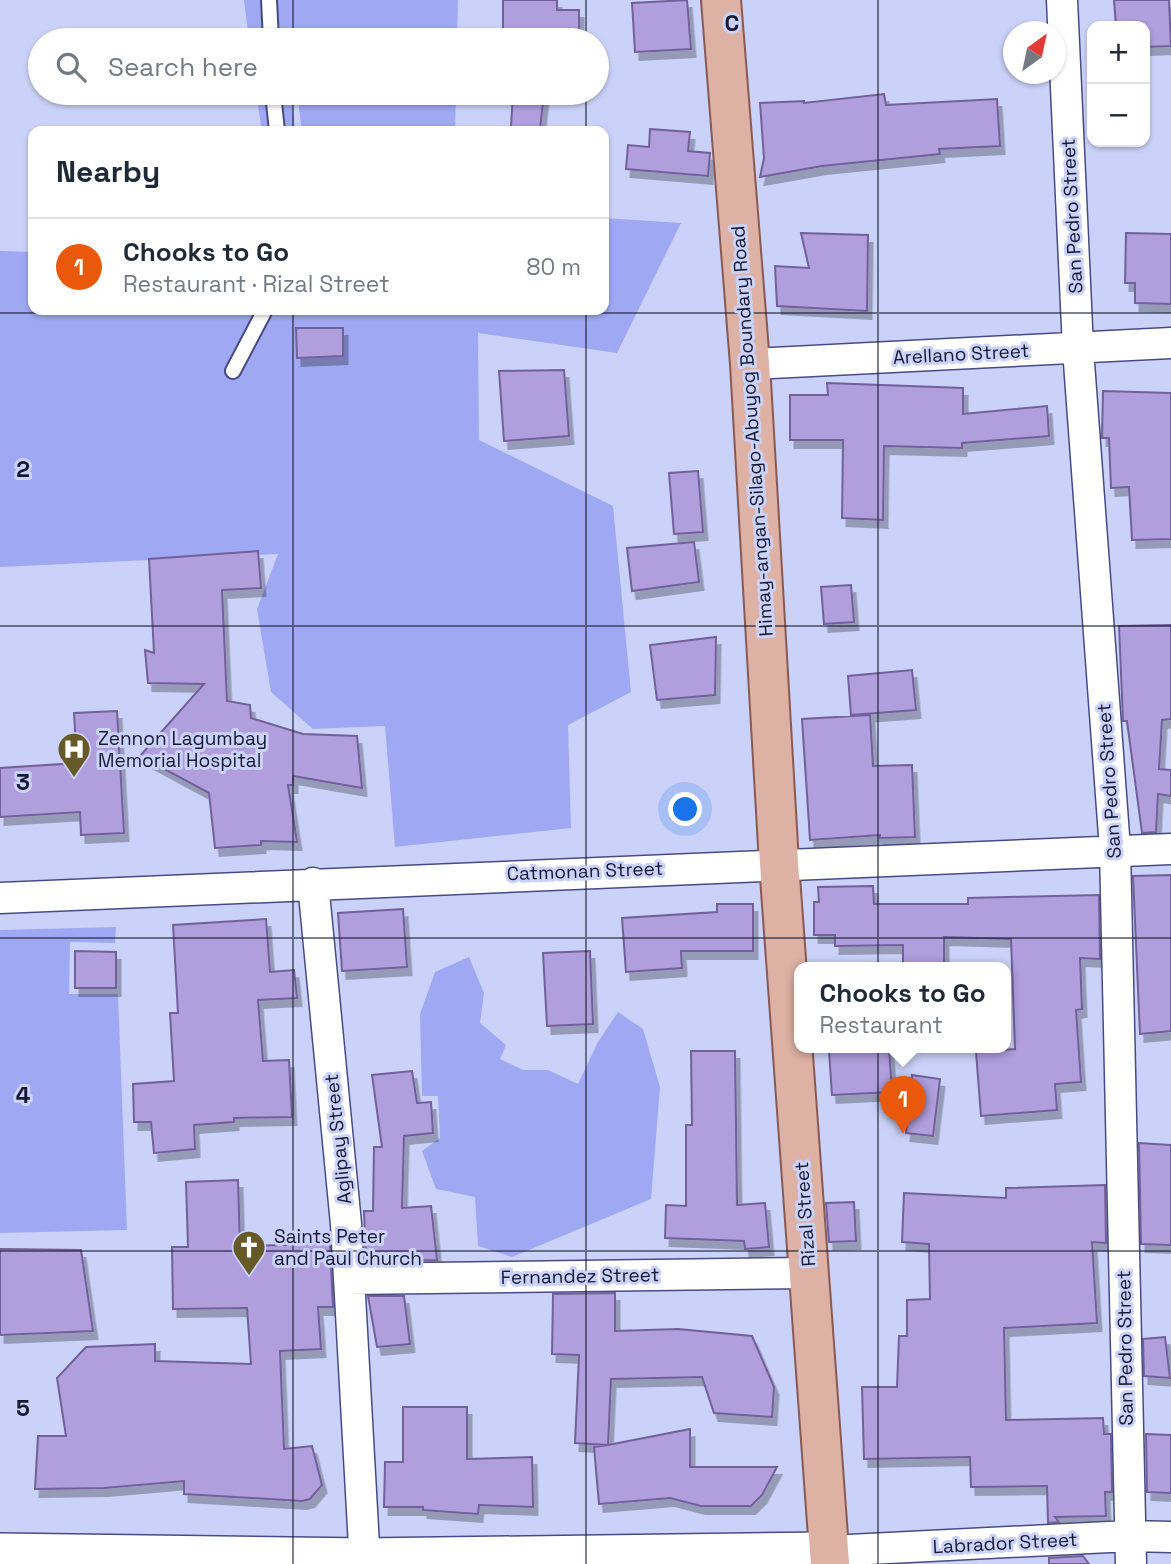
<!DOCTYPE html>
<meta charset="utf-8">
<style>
body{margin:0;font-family:"Space Grotesk",sans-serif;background:#f2f2f3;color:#1f2937}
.controls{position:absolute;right:21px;top:21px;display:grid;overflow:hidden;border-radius:14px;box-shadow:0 2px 5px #0004}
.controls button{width:63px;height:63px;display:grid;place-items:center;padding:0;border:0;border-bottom:2px solid #e0e1e3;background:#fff;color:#1f2937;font:35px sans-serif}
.compass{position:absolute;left:1003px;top:21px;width:63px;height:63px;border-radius:50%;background:#fff;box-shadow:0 2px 5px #0004;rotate:33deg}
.you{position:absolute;left:686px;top:810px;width:24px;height:24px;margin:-18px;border:5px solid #fff;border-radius:50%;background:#1a73e8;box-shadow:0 0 0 10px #1a73e833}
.badge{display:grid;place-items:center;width:46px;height:46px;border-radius:50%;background:#ea580c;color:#fff;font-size:23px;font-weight:700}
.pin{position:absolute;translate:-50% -58px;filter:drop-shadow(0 2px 4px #0008)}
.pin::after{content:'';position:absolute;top:37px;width:24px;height:21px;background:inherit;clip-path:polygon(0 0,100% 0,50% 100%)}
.popup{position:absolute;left:794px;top:962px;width:217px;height:91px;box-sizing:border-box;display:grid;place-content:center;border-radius:14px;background:#fff;filter:drop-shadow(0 2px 5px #0005);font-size:23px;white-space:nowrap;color:#747a83}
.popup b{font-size:26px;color:#1f2937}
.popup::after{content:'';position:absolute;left:50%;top:100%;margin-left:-14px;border:14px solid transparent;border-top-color:#fff}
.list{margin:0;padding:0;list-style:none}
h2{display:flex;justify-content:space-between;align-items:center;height:91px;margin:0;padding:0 28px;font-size:30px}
h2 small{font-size:23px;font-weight:400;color:#747a83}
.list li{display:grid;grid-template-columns:46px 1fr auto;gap:21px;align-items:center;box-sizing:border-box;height:98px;padding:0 28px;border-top:2px solid #e0e1e3}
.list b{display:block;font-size:26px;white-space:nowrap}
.list p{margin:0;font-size:23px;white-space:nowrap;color:#747a83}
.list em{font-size:23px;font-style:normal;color:#747a83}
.icon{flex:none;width:38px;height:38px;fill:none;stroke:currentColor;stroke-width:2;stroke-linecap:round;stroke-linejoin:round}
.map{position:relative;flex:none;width:1171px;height:1564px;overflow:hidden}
.search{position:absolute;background:#fff;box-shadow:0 2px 5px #0004;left:28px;top:28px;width:581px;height:77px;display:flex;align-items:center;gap:18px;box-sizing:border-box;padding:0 24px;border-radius:38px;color:#747a83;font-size:26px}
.panel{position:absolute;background:#fff;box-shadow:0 2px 5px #0004;left:28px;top:126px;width:581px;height:189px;border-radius:14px}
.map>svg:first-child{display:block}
.green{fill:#9fa9f3}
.building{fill:#b09edd;stroke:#72609a;stroke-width:2;filter:url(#shadow)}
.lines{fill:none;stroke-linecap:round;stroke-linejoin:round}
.service-casing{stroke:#464c83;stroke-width:18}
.minor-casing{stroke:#464c83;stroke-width:33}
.tertiary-casing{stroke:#464c83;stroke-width:40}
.primary-casing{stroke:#895a54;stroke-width:42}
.service{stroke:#fff;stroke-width:14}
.minor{stroke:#fff;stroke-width:30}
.tertiary{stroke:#fff;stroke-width:37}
.primary{stroke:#ddb1a4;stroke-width:38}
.grid{fill:none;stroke:#171931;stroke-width:2;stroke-opacity:0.55}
.labels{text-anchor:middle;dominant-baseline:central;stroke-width:6;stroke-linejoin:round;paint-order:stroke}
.street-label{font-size:19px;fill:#171931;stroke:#cbd2f9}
.poi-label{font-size:19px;fill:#171931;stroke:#cbd2f9;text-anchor:start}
.grid-label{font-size:23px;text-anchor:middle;font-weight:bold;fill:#171931;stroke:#cbd2f9;stroke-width:6;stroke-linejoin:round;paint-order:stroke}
</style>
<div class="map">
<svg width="1171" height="1564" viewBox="0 0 1171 1564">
<defs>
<filter id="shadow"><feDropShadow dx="4.5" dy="8" stdDeviation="0" flood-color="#0004"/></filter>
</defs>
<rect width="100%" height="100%" fill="#cbd2f9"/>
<path class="green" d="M 244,0 L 458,0 L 457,40 L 249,40 Z
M 256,93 L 292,93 L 295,131 L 262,131 Z
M 297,93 L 456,93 L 455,131 L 302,131 Z
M 604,218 L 681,223 L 617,353 L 478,333 L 479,440 L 613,506 L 631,692 L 568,725 L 571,828 L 395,847 L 385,726 L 313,729 L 271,692 L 257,609 L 278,554 L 0,567 L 0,251 L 33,252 L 33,310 L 604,310 Z
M 116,927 L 115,943 L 70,942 L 69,994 L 118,994 L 127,1230 L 0,1233 L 0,930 Z
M 469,957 L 484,993 L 480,1023 L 506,1045 L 500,1059 L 523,1070 L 548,1070 L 578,1084 L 598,1042 L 618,1012 L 643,1029 L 660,1087 L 651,1199 L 512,1257 L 478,1246 L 475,1197 L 436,1189 L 422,1151 L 440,1138 L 438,1096 L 422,1096 L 420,1014 L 435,972 Z"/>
<path class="building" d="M 503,0 L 557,0 L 557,10 L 579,10 L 579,40 L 503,40 Z
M 687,0 L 691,49 L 635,52 L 632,3 Z
M 1114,0 L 1169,0 L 1171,46 L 1145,47 L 1145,26 L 1116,26 Z
M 513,93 L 544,94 L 540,129 L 511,127 Z
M 884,94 L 886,105 L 997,99 L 1000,146 L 939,149 L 940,154 L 822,166 L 760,177 L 764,158 L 760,103 L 804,101 L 804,103 Z
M 650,129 L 690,132 L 688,151 L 710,153 L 708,176 L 626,169 L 628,145 L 649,147 Z
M 801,233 L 868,235 L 867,311 L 777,306 L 775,266 L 809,268 Z
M 1126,233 L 1171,234 L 1171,304 L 1135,303 L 1135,283 L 1125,283 Z
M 296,328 L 343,328 L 343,356 L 297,358 Z
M 564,370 L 569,436 L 504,441 L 499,371 Z
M 827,383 L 963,388 L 963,414 L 1047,406 L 1049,436 L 962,443 L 962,448 L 884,446 L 883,520 L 842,518 L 843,440 L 790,440 L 790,395 L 828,395 Z
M 1103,391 L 1171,393 L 1171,539 L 1132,540 L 1129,487 L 1111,488 L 1109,438 L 1102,438 Z
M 698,471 L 703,532 L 674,534 L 669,473 Z
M 694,542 L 699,582 L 632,591 L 627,548 Z
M 258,551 L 261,588 L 222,590 L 227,701 L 250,705 L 251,718 L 303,734 L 357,736 L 362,788 L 293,776 L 293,785 L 288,785 L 297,842 L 261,841 L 261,845 L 215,848 L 209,793 L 140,756 L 204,684 L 148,683 L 145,650 L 154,653 L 149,559 Z
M 851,585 L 854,622 L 824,624 L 821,587 Z
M 1171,625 L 1171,719 L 1162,720 L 1159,769 L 1171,770 L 1171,796 L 1158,794 L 1156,832 L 1142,833 L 1127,721 L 1123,721 L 1119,626 Z
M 716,637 L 715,695 L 657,700 L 650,645 Z
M 912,670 L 916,710 L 851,715 L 848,676 Z
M 117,711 L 124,833 L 81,835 L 80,812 L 0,817 L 0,768 L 77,763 L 74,713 Z
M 870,715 L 873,766 L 912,765 L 915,837 L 880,838 L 880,835 L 810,840 L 802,719 Z
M 1171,875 L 1171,1031 L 1140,1034 L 1133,876 Z
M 873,886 L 874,904 L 968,904 L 968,898 L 1099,895 L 1100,959 L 1080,958 L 1082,1009 L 1076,1010 L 1081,1082 L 1055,1084 L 1057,1110 L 981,1116 L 976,1052 L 1015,1049 L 1011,939 L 944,937 L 944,968 L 903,968 L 903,945 L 835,946 L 835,935 L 814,935 L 814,902 L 819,902 L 818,887 Z
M 717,904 L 753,904 L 753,951 L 681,951 L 682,968 L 626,972 L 622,918 L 717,912 Z
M 403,909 L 407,967 L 342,971 L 338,913 Z
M 266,919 L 270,972 L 294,970 L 297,998 L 258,1000 L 263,1061 L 289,1060 L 292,1117 L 234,1118 L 234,1122 L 194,1125 L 195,1149 L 154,1153 L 151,1122 L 134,1122 L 133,1084 L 174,1081 L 170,1013 L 178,1013 L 173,925 Z
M 75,951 L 116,952 L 116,988 L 75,988 Z
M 590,951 L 593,1024 L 547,1026 L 543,953 Z
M 889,1048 L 892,1092 L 832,1095 L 829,1051 Z
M 691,1051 L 735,1051 L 737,1205 L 765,1203 L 769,1247 L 745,1249 L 744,1241 L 665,1238 L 666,1205 L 686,1206 L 686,1125 L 692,1125 Z
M 412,1071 L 417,1103 L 431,1102 L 433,1133 L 404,1136 L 402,1208 L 431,1206 L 437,1260 L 366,1261 L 364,1211 L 373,1211 L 374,1147 L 382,1147 L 372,1075 Z
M 912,1075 L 940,1079 L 933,1136 L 906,1133 Z
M 1139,1143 L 1171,1145 L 1171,1245 L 1141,1244 Z
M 238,1180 L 240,1246 L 330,1244 L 333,1307 L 318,1307 L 321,1349 L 280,1351 L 284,1449 L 312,1446 L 322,1485 L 310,1499 L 302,1501 L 184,1494 L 184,1481 L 104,1488 L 35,1489 L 38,1436 L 66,1436 L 57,1378 L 86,1347 L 155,1344 L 155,1361 L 251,1364 L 247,1308 L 173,1309 L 172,1247 L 188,1247 L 186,1182 Z
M 1105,1185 L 1106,1243 L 1092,1242 L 1097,1323 L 1004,1328 L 1006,1420 L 1103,1418 L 1104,1434 L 1111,1434 L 1112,1492 L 1105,1492 L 1106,1516 L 1055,1517 L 1059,1522 L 1048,1523 L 1047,1486 L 971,1487 L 970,1457 L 864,1459 L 862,1387 L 897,1387 L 899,1336 L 907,1336 L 907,1300 L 930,1299 L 929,1244 L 902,1242 L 904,1193 L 1006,1198 L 1006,1188 Z
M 854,1202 L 856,1241 L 829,1242 L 826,1203 Z
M 0,1249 L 81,1250 L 93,1331 L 0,1335 Z
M 615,1293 L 615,1331 L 678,1329 L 752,1336 L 774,1387 L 772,1417 L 714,1413 L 702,1377 L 611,1379 L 608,1445 L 690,1429 L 690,1467 L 777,1467 L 762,1495 L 751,1506 L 701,1506 L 670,1498 L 599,1504 L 594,1447 L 608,1445 L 575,1443 L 579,1355 L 552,1354 L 553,1294 Z
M 368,1296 L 404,1296 L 410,1344 L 377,1347 Z
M 1165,1337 L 1170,1378 L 1144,1376 L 1143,1339 Z
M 403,1407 L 467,1407 L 467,1459 L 532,1457 L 533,1507 L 479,1505 L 478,1514 L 423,1510 L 423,1507 L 384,1507 L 385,1462 L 403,1462 Z
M 1146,1434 L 1171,1435 L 1171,1493 L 1147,1492 Z
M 1083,1556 L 1089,1564 L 1049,1564 L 1049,1558 Z"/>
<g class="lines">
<defs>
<path id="service" d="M 269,0 L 271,40
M 273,93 L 277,131
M 233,371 L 265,310"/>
<path id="minor" d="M 1062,0 L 1078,349 L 1115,849 L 1131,1564
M 750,364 L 1171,343
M 313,883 L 346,1224 L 365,1564
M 0,898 L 1171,849
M 350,1279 L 809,1273
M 829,1551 L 1129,1536 L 1171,1537"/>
<path id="tertiary" d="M 0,1552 L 365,1557 L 829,1551"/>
<path id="primary" d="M 721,0 L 750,364 L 779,863 L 830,1564"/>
</defs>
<use href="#service" class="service-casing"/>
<use href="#minor" class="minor-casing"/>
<use href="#tertiary" class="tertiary-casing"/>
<use href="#primary" class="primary-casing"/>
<use href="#service" class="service"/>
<use href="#minor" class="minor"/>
<use href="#tertiary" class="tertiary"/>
<use href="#primary" class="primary"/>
</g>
<path class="grid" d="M 293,0 L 293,40M 586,0 L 586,40M 878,0 L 878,1564M 293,93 L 293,131M 586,93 L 586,131M 293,310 L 293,1564M 586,310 L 586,1564M 0,313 L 1171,313M 0,626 L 1171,626M 0,938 L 1171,938M 0,1251 L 1171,1251"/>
<defs>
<symbol id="hospital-pin" viewBox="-11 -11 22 30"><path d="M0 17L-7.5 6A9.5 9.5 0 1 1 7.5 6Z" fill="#665b28" stroke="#cbd2f9"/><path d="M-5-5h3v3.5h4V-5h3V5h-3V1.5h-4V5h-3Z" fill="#fff"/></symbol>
<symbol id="church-pin" viewBox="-11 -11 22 30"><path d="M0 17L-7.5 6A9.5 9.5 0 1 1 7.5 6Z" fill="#665b28" stroke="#cbd2f9"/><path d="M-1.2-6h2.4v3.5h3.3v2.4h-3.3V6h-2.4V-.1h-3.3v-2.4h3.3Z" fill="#fff"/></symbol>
</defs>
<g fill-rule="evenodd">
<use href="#hospital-pin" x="55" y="730" width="38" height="52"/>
<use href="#church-pin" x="230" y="1228" width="38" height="52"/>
</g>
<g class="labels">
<g class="street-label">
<text transform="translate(1072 216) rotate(-93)">San Pedro Street</text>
<text transform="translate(961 354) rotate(-3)">Arellano Street</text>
<text transform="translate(752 431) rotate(-94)">Himay-angan-Silago-Abuyog Boundary Road</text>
<text transform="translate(1109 781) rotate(-94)">San Pedro Street</text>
<text transform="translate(585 871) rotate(-2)">Catmonan Street</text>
<text transform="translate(338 1139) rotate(-96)">Aglipay Street</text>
<text transform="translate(805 1214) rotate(-94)">Rizal Street</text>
<text transform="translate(580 1276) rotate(-1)">Fernandez Street</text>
<text transform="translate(1125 1348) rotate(-91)">San Pedro Street</text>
<text transform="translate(1005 1543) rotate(-3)">Labrador Street</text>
</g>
<g class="poi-label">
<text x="98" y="738">Zennon Lagumbay<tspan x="98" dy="22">Memorial Hospital</tspan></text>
<text x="274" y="1236">Saints Peter<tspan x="274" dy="22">and Paul Church</tspan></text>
</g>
</g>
<g class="grid-label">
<text x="732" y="31">C</text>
<text x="23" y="477">2</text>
<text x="23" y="790">3</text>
<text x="23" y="1103">4</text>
<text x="23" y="1416">5</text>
</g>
</svg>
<div class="controls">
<button>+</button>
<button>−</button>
</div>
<svg class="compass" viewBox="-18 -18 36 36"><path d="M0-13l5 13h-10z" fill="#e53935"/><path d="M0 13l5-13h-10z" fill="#747a83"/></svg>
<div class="you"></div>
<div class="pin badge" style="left:903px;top:1134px">1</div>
<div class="popup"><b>Chooks to Go</b>Restaurant</div>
<div class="search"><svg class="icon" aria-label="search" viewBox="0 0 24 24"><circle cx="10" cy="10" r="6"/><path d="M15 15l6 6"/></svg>Search here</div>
<section class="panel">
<h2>Nearby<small></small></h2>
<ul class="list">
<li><span class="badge">1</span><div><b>Chooks to Go</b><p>Restaurant · Rizal Street</p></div><em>80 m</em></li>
</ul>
</section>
</div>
